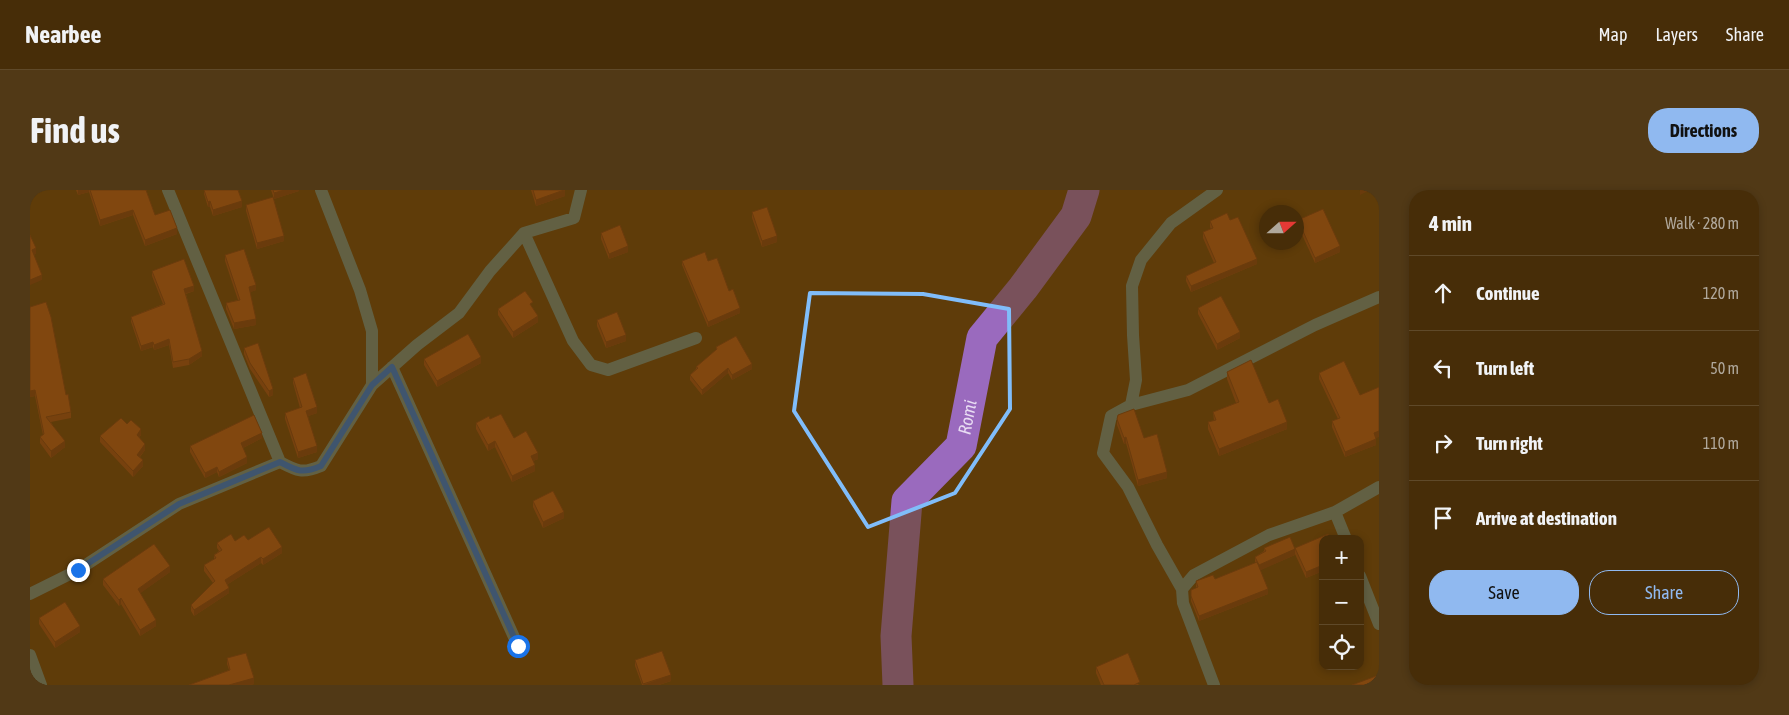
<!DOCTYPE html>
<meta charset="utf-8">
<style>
body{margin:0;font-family:"Asap Condensed",sans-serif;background:#513916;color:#f1f3f6}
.controls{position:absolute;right:15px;bottom:15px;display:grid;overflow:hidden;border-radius:10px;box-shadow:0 2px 8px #0003}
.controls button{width:45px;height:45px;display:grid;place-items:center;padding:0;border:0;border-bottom:1px solid #5f4929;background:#472d08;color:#f1f3f6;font:25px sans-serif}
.compass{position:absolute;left:1229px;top:15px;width:45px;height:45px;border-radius:50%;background:#472d08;box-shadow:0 2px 8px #0003;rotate:69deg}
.stop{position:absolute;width:15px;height:15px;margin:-11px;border:4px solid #1a73e8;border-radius:50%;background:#fff}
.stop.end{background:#1a73e8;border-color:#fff;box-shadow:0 1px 5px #0008}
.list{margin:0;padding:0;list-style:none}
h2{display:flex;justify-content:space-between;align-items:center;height:65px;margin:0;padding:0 20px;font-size:21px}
h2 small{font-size:16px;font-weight:400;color:#b0a89c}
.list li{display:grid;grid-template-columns:32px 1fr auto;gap:15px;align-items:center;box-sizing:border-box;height:75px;padding:0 20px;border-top:1px solid #5f4929}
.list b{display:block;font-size:19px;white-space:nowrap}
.list em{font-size:16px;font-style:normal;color:#b0a89c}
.actions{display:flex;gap:10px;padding:15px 20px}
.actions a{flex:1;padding:11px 0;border:1px solid #90b9f0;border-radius:20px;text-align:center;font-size:18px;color:#90b9f0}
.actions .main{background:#90b9f0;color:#111}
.icon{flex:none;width:28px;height:28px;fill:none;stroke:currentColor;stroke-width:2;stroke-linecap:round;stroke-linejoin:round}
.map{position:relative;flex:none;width:1349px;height:495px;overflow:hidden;border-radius:20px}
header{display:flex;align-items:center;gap:30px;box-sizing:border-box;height:70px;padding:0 25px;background:#472d08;border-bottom:1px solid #5f4929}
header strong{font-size:24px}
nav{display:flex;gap:28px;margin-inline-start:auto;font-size:18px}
.intro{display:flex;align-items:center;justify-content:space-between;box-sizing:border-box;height:120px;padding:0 30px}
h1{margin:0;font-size:35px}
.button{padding:12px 22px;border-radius:20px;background:#90b9f0;color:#111;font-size:18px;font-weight:700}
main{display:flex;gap:30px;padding:0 30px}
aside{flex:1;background:#472d08;border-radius:20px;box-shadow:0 2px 8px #0003}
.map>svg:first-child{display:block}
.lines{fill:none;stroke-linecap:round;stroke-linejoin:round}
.river{stroke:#9a6abe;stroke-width:31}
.minor{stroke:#668d8a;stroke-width:12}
.wall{fill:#944815}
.shaded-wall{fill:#783b11}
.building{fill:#ac5418;stroke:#783b11}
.route{stroke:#1a73e8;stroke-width:6}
.marked{fill:none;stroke:#80bdfa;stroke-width:4;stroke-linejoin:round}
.labels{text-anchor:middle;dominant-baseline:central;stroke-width:4;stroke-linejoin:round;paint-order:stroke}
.water-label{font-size:18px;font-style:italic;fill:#e8dcf3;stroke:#3b260d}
</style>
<header>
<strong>Nearbee</strong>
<nav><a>Map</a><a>Layers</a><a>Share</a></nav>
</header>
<div class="intro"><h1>Find us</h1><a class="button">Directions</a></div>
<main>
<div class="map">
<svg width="1349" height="495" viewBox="0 0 1349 495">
<rect width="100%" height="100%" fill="#5f3c0a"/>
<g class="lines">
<path class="river" id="s1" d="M 868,495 L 866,446 L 877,311 L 931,256 L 952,148 L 993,98 L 1046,26 L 1054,0"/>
<path class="minor" d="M 138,0 L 250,272
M 291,0 L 330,100 L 342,141 L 342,195
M 494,43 L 543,151 L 561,175 L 578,180 L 666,148
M 362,177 L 488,456
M 1101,215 L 1106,190 L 1103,145 L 1102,96 L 1111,70 L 1141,33 L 1187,0
M 1305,322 L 1316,349
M 1330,386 L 1349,434
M 1152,399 L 1164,385 L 1239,345 L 1305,322 L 1349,297
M 0,404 L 48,380 L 149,314 L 250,272 C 267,281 272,284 291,276 L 342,195 L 387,155 L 429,123 L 460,81 L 494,43 L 544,28 L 551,0
M 0,465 L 11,495
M 1184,495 L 1153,413 L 1152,399 L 1127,355 L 1098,297 L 1073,263 L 1081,226 L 1101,215 L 1158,200 L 1285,135 L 1349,107"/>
</g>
<path class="wall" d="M 46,0 L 116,0 L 125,25 L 147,44 L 115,56 L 103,25 L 70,36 L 59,2 L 48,5 Z
M 174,0 L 208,0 L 212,17 L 183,26 L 180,17 L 178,17 L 174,4 Z
M 241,0 L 269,0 L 269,1 L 244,9 Z
M 501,0 L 535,0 L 535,6 L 506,16 Z
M 216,15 L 254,51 L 227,59 L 216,21 Z
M 722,22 L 747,52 L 732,57 L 722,28 Z
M 1200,30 L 1227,74 L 1161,102 L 1156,91 L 1156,86 L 1184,73 L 1173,48 L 1173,42 L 1181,39 L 1180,37 L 1180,31 Z
M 1268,30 L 1310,62 L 1285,73 L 1268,36 Z
M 571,43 L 598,62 L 579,69 L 571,49 Z
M 195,65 L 226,100 L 220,102 L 226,135 L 204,139 L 196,119 L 196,113 L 208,110 L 195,71 Z
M 652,71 L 678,71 L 699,101 L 710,123 L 678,137 L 652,75 Z
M 122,81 L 164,101 L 156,104 L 172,166 L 159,175 L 143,178 L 139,155 L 124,160 L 123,157 L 111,161 L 101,132 L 101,127 L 133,114 L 122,86 Z
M 0,117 L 36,205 L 41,222 L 41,228 L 21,232 L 35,257 L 21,268 L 10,253 L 10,247 L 13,245 L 5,206 L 0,207 Z
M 503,118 L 508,132 L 483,148 L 468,125 L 468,119 Z
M 1168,118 L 1210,148 L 1187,160 L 1168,124 Z
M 567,130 L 596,151 L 576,158 L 567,136 Z
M 686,157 L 722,179 L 702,190 L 698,183 L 672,205 L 660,190 L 660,185 L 666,179 L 666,177 L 686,160 Z
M 214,158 L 243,205 L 239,207 L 220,179 L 214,164 Z
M 394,169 L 451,173 L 407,197 L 394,175 Z
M 1197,182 L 1257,239 L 1189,266 L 1178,239 L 1178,232 L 1184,231 L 1183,222 L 1206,213 L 1197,189 Z
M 1289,183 L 1346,248 L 1346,255 L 1315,267 L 1302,237 L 1302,231 L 1308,229 L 1289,189 Z
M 263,188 L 287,223 L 278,226 L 287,262 L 268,268 L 255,229 L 255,223 L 270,218 L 263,193 Z
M 460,229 L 484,248 L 508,269 L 503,271 L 505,281 L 482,292 L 465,257 L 458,261 L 446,239 L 446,233 Z
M 1087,229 L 1114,248 L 1137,288 L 1108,296 L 1096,253 L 1094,254 L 1087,235 Z
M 97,234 L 111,245 L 109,248 L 115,260 L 110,267 L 113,276 L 103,287 L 70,252 L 70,246 Z
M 232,248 L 213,258 L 217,273 L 189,287 L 187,282 L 175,288 L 160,262 L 160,256 Z
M 503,311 L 534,328 L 513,338 L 503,317 Z
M 1293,349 L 1293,381 L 1276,388 L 1265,364 L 1265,358 Z
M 218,350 L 252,363 L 233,375 L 231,373 L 198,394 L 199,403 L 164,426 L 161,421 L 161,415 L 183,393 L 174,381 L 174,375 L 184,369 L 184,365 L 189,361 L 187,358 L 187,353 Z
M 1234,358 L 1265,365 L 1230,380 L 1238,404 L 1169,431 L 1161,411 L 1161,400 L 1166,398 L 1166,391 L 1185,389 L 1225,373 L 1225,367 L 1234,361 Z
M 140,382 L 110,403 L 126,436 L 110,446 L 91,414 L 89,416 L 73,395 L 73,389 Z
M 9,428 L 50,442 L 25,458 L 9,434 Z
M 197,468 L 224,494 L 220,495 L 159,495 L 199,480 L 197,474 Z
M 605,470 L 641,491 L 629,495 L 612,495 L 605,476 Z
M 1066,477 L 1110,495 L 1071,495 L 1066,483 Z"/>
<path class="shaded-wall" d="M 48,0 L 59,0 L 59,2 L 48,5 Z
M 254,0 L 269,0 L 269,1 L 244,9 L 244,3 Z
M 535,0 L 535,6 L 506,16 L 506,10 Z
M 1330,0 L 1340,0 L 1330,5 Z
M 180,11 L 180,17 L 178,17 L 178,12 Z
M 212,11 L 212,17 L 183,26 L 183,20 Z
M 103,20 L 103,25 L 70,36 L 70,30 Z
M 147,38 L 147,44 L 115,56 L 115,50 Z
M 254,46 L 254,51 L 227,59 L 227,53 Z
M 747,46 L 747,52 L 732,57 L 732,51 Z
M 598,56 L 598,62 L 579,69 L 579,64 Z
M 1310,56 L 1310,62 L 1285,73 L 1285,68 Z
M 6,58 L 6,64 L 2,66 L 2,60 Z
M 1227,69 L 1227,74 L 1161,102 L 1161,96 Z
M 12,85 L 12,90 L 0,95 L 0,90 Z
M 226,95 L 226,100 L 219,103 L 219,97 Z
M 164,96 L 164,101 L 154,104 L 154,99 Z
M 710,118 L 710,123 L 678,137 L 678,132 Z
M 508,126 L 508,132 L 483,148 L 483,142 Z
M 226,129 L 226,135 L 204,139 L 204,133 Z
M 1210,142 L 1210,148 L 1187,160 L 1187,154 Z
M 596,145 L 596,151 L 576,158 L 576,152 Z
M 139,149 L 139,155 L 124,160 L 124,155 Z
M 123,152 L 123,157 L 111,161 L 111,156 Z
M 172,161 L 172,166 L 159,175 L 159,169 Z
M 451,167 L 451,173 L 407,197 L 407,191 Z
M 722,174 L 722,179 L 702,190 L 702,185 Z
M 698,178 L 698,183 L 672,205 L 672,200 Z
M 243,199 L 243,205 L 239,207 L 239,201 Z
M 5,200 L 5,206 L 0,207 L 0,201 Z
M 287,217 L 287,223 L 276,227 L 276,221 Z
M 1257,232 L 1257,239 L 1189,266 L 1189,259 Z
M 111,239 L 111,245 L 107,251 L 107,245 Z
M 1349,241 L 1349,247 L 1344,249 L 1344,243 Z
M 232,243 L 232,248 L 211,259 L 211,253 Z
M 1096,247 L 1096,253 L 1094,254 L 1094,248 Z
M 1346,249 L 1346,255 L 1315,267 L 1315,262 Z
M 35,251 L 35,257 L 21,268 L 21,261 Z
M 465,251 L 465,257 L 458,261 L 458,255 Z
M 115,254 L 115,260 L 107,270 L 107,265 Z
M 287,256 L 287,262 L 268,268 L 268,262 Z
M 508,263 L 508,269 L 501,272 L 501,266 Z
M 217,267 L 217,273 L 189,287 L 189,282 Z
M 113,270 L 113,276 L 103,287 L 103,281 Z
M 505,275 L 505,281 L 482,292 L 482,286 Z
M 187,277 L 187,282 L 175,288 L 175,283 Z
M 1137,282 L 1137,288 L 1108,296 L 1108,290 Z
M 534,322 L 534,328 L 513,338 L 513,332 Z
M 252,357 L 252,363 L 233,375 L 233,369 Z
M 1265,359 L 1265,365 L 1229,381 L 1229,375 Z
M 231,367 L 231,373 L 195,396 L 195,390 Z
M 1293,375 L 1293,381 L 1276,388 L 1276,382 Z
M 140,376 L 140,382 L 108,405 L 108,399 Z
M 199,398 L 199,403 L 164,426 L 164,420 Z
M 1238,399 L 1238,404 L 1169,431 L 1169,426 Z
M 91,408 L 91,414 L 89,416 L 89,410 Z
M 126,430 L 126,436 L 110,446 L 110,440 Z
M 50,436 L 50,442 L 25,458 L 25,452 Z
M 641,485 L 641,491 L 629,495 L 613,495 Z
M 224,488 L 224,494 L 220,495 L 199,495 Z"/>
<path class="building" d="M 60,0 L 116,0 L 125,25 L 140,20 L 147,38 L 115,50 L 103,20 L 70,30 Z
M 174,0 L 208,0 L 212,11 L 183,20 L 180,11 L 178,12 Z
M 243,0 L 254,0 L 244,3 Z
M 503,0 L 534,0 L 506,10 Z
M 243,7 L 254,46 L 227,53 L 216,15 Z
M 737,17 L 747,46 L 732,51 L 722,22 Z
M 1293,19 L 1310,56 L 1285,68 L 1268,30 Z
M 1197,23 L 1200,30 L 1208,27 L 1227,69 L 1161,96 L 1156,86 L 1186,72 L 1173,42 L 1183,38 L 1180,31 Z
M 590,35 L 598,56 L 579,64 L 571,43 Z
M 0,45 L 6,58 L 2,60 L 12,85 L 0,90 Z
M 214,59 L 226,95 L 219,97 L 226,129 L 204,133 L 196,113 L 210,110 L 195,65 Z
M 675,62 L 678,71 L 687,68 L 699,101 L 703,99 L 710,118 L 678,132 L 652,71 Z
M 154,69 L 164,96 L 154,99 L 172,161 L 159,169 L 143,172 L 139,149 L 124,155 L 123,152 L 111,156 L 101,127 L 135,114 L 122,81 Z
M 495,101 L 503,112 L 500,114 L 508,126 L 483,142 L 468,119 Z
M 1191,106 L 1210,142 L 1187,154 L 1168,118 Z
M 16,112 L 21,127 L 36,205 L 38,204 L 41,222 L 16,227 L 35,251 L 21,261 L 10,247 L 14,244 L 5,200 L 0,201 L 0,117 Z
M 587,122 L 596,145 L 576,152 L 567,130 Z
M 438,144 L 451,167 L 407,191 L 394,169 Z
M 706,146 L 722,174 L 702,185 L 698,178 L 672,200 L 660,185 L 668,178 L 666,177 L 687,159 L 686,157 Z
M 228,153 L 243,199 L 239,201 L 220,173 L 214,158 Z
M 1221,170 L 1239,213 L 1248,209 L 1257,232 L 1189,259 L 1178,232 L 1186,230 L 1183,222 L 1209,212 L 1197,182 Z
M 1314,171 L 1330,205 L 1349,197 L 1349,241 L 1344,243 L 1346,249 L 1315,262 L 1302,231 L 1310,228 L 1289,183 Z
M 276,183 L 287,217 L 276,221 L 287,256 L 268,262 L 255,223 L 272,217 L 263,188 Z
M 1104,219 L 1114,248 L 1127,244 L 1137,282 L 1108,290 L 1096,247 L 1094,248 L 1087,229 L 1088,225 Z
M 471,224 L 484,248 L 496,241 L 508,263 L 501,266 L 505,275 L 482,286 L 465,251 L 458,255 L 446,233 L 459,226 L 460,229 Z
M 224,225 L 232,243 L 211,253 L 217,267 L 189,282 L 187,277 L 175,283 L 160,256 Z
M 91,228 L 97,234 L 101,230 L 111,239 L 107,245 L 115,254 L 107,265 L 113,270 L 103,281 L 70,246 Z
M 523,301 L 534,322 L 513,332 L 503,311 Z
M 239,337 L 252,357 L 233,369 L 231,367 L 195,390 L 199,398 L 164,420 L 161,415 L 185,391 L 174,375 L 186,368 L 184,365 L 192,360 L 187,353 L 201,344 L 205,351 L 214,345 L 218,350 Z
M 1298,344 L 1300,349 L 1293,349 L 1293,375 L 1276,382 L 1265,358 Z
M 1260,347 L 1265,359 L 1229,375 L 1225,367 L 1236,361 L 1234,358 Z
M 124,354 L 140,376 L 108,399 L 126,430 L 110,440 L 91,408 L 89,410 L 73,389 Z
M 1227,372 L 1238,399 L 1169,426 L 1161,406 L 1161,400 L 1168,397 L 1166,391 L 1183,385 L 1185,389 Z
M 35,412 L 50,436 L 25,452 L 9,428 Z
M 632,461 L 641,485 L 613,494 L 605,470 Z
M 216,463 L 224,488 L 199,495 L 159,495 L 200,480 L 197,468 Z
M 1098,463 L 1110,492 L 1104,495 L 1074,495 L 1066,477 Z
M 1346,486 L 1349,495 L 1322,495 Z"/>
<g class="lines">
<path class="route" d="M 48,380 L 149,314 L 250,272 C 267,281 272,284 291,276 L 342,195 L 362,177 L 488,456"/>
</g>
<path d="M0 0H1349V495H0ZM 780,103 L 893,104 L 979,119 L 980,219 L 925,303 L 838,337 L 764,221 Z" fill="#5f3c0a" fill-opacity=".55" fill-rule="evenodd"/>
<path class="marked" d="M 780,103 L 893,104 L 979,119 L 980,219 L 925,303 L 838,337 L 764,221 Z"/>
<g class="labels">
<g class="water-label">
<text stroke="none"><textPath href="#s1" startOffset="291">Romi</textPath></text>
</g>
</g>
</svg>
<div class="controls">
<button>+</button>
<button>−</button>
<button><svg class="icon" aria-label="locate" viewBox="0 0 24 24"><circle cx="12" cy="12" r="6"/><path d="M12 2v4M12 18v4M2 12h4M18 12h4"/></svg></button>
</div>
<svg class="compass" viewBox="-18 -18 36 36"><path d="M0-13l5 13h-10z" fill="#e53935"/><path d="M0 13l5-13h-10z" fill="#b0a89c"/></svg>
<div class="stop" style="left:488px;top:456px"></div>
<div class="stop end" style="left:48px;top:380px"></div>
</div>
<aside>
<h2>4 min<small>Walk · 280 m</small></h2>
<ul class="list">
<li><svg class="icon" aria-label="ahead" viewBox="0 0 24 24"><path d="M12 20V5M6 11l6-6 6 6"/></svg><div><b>Continue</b></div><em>120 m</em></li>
<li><svg class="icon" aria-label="left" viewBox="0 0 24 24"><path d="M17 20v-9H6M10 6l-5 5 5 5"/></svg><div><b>Turn left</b></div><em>50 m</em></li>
<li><svg class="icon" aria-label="right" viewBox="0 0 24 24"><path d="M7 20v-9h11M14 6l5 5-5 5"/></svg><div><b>Turn right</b></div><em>110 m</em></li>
<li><svg class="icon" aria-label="arrive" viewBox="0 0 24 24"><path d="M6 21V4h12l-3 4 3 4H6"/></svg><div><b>Arrive at destination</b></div></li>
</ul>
<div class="actions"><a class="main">Save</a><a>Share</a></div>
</aside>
</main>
